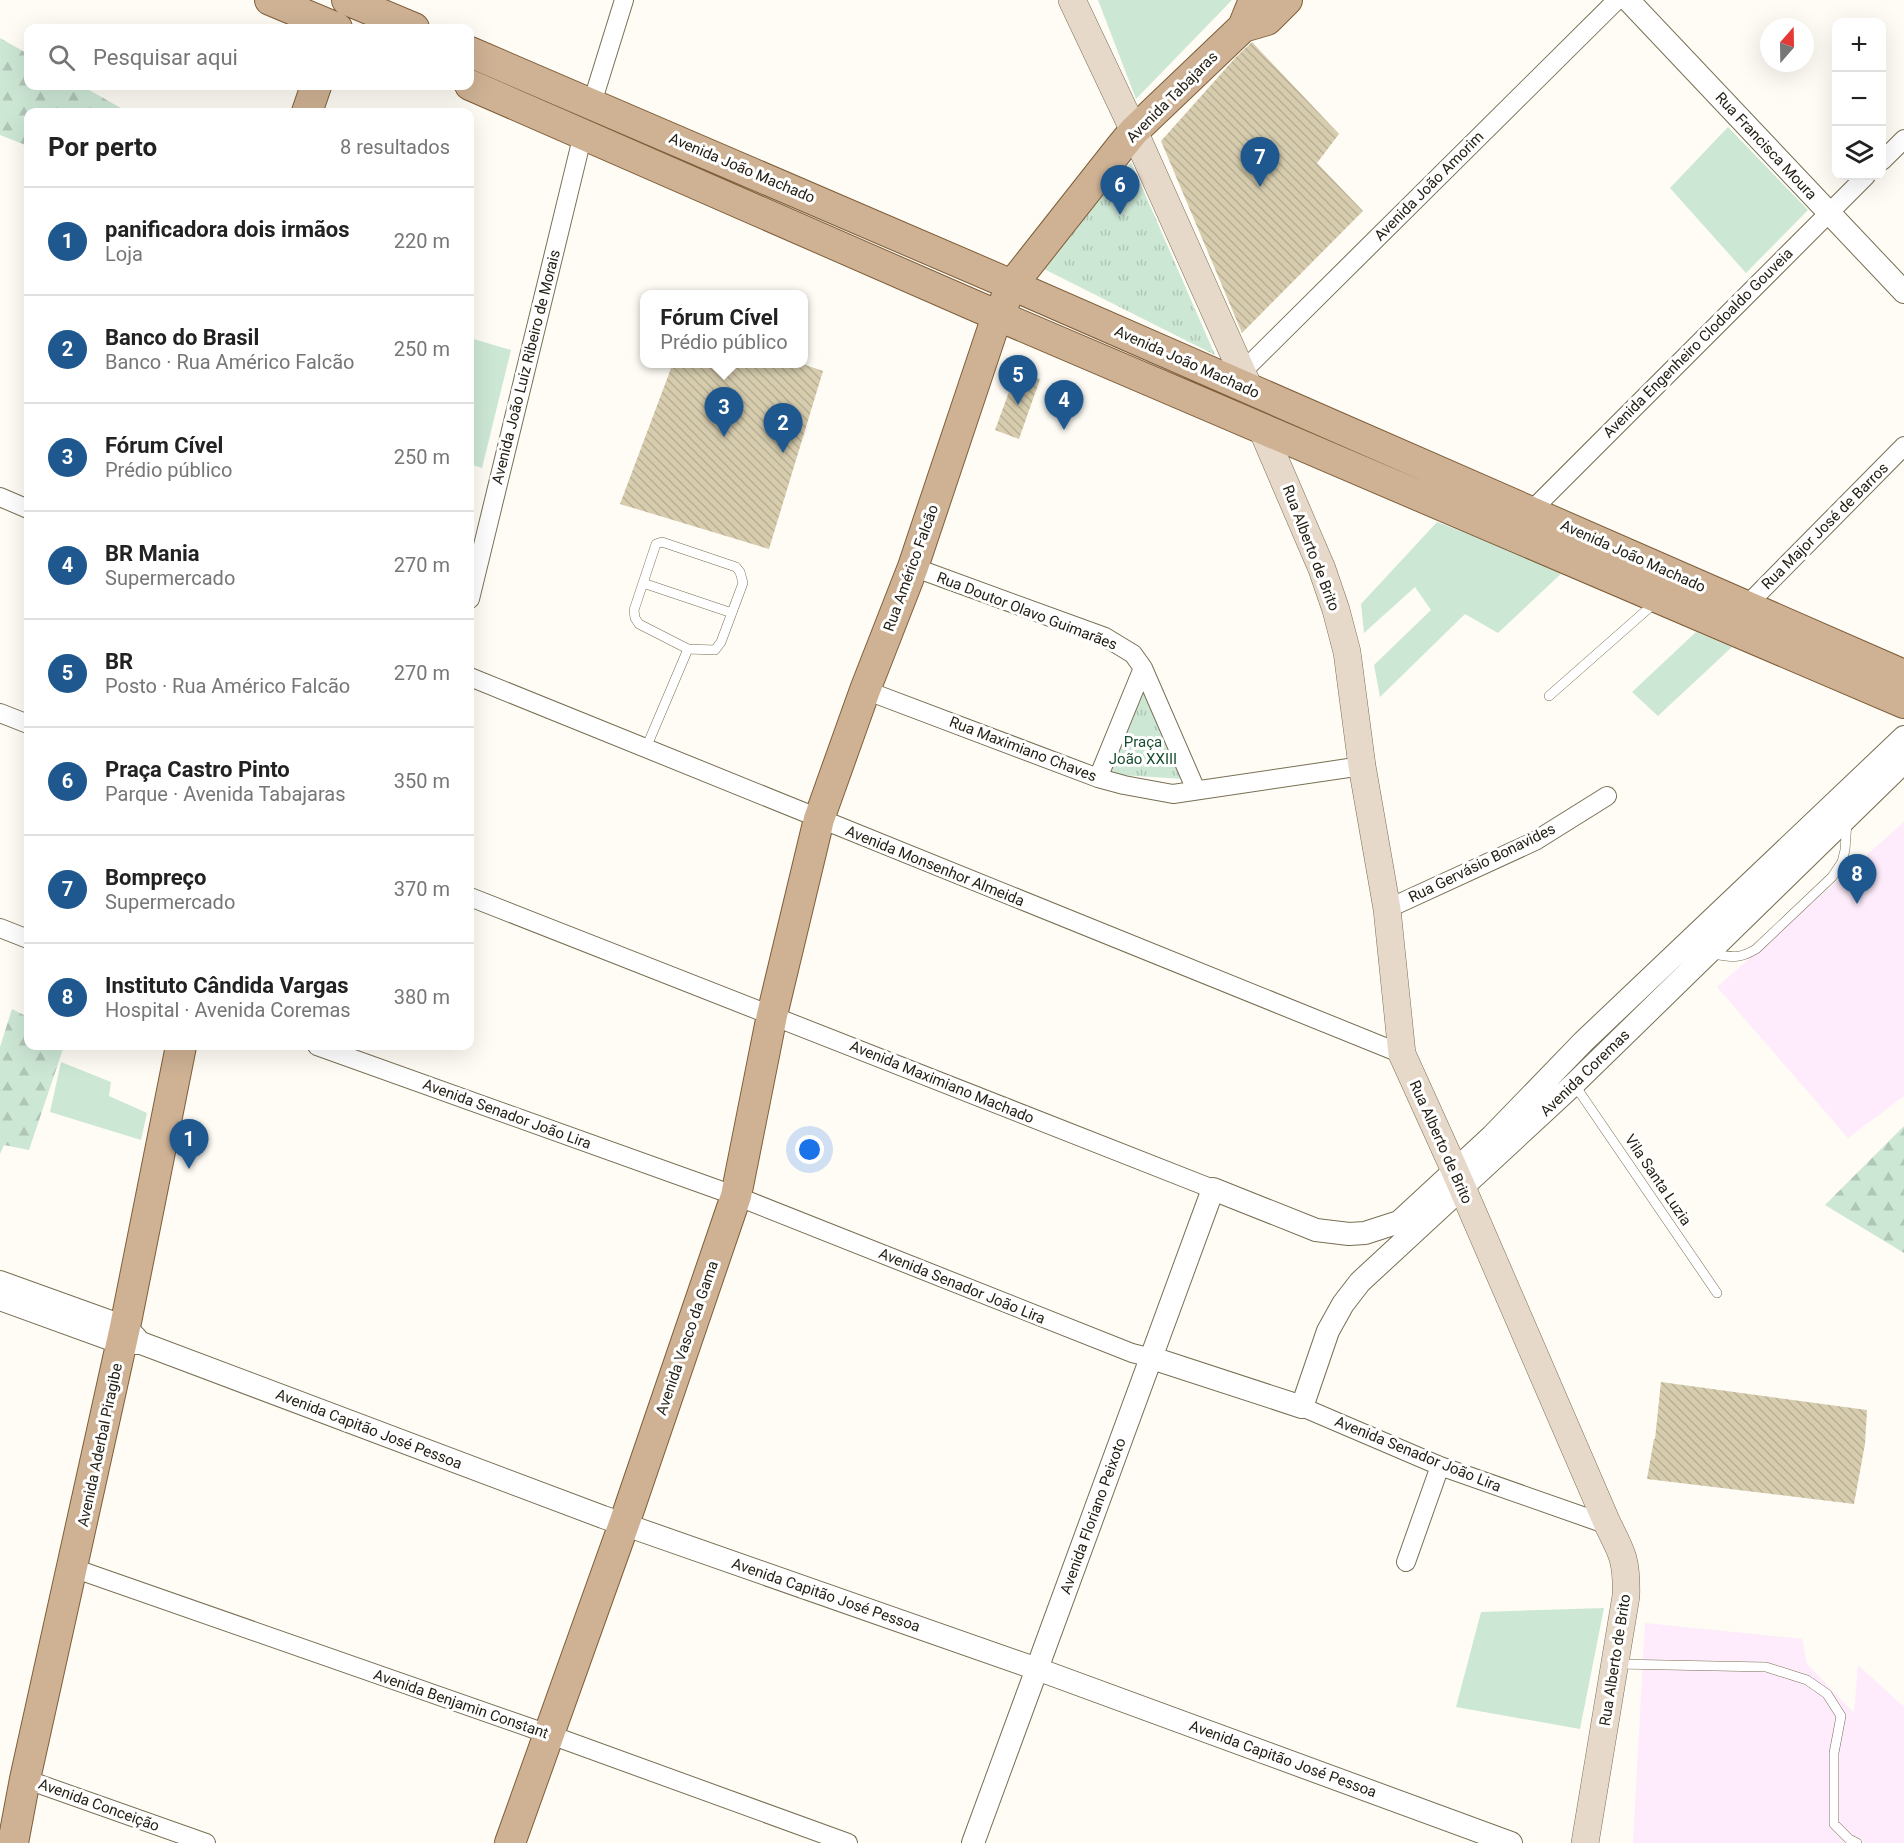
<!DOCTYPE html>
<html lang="pt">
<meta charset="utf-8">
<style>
body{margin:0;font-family:Roboto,sans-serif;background:#f2f2f2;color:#222}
.controls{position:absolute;right:18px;top:18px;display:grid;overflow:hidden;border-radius:12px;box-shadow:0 6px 24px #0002}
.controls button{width:54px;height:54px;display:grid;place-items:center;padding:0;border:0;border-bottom:2px solid #e0e0e0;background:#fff;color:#222;font:30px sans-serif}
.compass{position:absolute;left:1760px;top:18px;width:54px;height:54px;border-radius:50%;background:#fff;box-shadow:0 6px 24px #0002;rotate:20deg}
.you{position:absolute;left:810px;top:1150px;width:21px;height:21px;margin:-15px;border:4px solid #fff;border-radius:50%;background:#1a73e8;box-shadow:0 0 0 9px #1a73e833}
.badge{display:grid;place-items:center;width:39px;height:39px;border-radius:50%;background:#1f588f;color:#fff;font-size:20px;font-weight:700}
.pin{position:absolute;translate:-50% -50px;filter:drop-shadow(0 2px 3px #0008)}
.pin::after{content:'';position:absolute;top:32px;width:21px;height:18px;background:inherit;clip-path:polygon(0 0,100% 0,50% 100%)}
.popup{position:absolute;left:640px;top:290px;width:168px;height:78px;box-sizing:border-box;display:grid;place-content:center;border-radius:12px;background:#fff;filter:drop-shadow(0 2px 4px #0005);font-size:20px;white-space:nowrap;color:#767676}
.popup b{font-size:22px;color:#222}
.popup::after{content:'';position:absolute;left:50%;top:100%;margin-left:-12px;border:12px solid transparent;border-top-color:#fff}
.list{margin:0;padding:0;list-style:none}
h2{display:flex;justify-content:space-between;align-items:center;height:78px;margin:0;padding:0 24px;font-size:26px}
h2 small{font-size:20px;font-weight:400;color:#767676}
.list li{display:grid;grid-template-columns:39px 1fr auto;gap:18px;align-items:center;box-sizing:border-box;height:108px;padding:0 24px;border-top:2px solid #e0e0e0}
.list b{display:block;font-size:22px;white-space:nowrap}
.list p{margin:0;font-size:20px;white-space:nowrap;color:#767676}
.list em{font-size:20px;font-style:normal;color:#767676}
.icon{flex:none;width:33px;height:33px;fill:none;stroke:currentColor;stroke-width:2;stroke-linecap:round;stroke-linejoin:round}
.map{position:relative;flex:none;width:1904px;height:1843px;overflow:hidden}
.search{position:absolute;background:#fff;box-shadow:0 6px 24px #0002;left:24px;top:24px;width:450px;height:66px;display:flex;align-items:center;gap:15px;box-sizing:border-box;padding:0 21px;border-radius:12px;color:#767676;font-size:22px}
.panel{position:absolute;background:#fff;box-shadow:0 6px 24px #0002;left:24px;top:108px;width:450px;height:942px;border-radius:12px}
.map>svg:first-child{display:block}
.medical{fill:#feebfb}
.grass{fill:#cde7d5}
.forest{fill:url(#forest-firs)}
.park{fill:url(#park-tufts)}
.building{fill:url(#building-back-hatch)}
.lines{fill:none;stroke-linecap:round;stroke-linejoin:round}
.service-casing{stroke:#786f53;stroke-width:10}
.minor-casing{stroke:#786f53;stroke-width:20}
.tertiary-casing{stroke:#786f53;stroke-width:24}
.secondary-casing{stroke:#786f53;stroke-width:28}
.primary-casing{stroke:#7f5e39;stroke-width:32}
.service{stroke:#fff;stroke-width:9}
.minor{stroke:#fff;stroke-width:18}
.tertiary{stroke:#fff;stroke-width:22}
.secondary{stroke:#e7d9c9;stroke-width:27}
.primary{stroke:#cfb294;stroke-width:30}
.labels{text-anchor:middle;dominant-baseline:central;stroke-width:6;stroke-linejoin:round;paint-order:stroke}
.street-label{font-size:15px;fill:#252116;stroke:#fff}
.park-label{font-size:15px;fill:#174d2f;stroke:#fff}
</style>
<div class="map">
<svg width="1904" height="1843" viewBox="0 0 1904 1843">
<defs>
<pattern id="forest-firs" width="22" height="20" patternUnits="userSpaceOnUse" patternTransform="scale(1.5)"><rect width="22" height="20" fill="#cde7d5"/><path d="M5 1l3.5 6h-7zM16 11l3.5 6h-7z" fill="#b0c6b6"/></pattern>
<pattern id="park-tufts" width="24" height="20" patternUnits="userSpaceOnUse" patternTransform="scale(1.5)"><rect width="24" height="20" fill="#cde7d5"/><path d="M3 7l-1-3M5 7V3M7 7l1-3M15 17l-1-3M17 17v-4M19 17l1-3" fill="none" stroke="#b0c6b6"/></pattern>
<pattern id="building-back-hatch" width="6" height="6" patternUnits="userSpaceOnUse" patternTransform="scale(1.5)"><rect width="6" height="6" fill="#d7cdae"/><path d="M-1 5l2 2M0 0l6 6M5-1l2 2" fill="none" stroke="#b8b095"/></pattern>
</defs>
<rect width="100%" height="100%" fill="#fefcf5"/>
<path class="medical" d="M 1904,822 L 1904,1096 L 1848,1138 L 1717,987 Z
M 1645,1623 L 1802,1639 L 1807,1664 L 1854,1713 L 1858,1665 L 1904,1707 L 1904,1843 L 1633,1843 Z"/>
<path class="grass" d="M 1098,0 L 1232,0 L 1136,99 Z
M 1728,127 L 1808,210 L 1746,273 L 1670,188 Z
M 470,338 L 511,350 L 482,468 L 470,464 Z
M 1437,522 L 1564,571 L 1498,633 L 1465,614 L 1380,697 L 1374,665 L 1431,610 L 1415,587 L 1364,633 L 1361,604 Z
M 1696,632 L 1732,647 L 1658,716 L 1632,692 Z
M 61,1062 L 111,1082 L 109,1096 L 147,1113 L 141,1140 L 50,1112 Z
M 1604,1608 L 1580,1729 L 1456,1707 L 1481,1612 Z"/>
<path class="forest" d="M 0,38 L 28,54 L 28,86 L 82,86 L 128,112 L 28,112 L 28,146 L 0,135 Z
M 12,1009 L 28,1017 L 28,1046 L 64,1046 L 29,1150 L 4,1145 L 0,1154 L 0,1047 Z
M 1904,1126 L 1904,1253 L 1825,1205 Z"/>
<path class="park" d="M 1131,162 L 1215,355 L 1042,268 Z
M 1143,688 L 1184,779 L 1106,774 Z"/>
<path class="building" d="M 1252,42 L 1339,134 L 1317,163 L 1363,211 L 1242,333 L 1161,141 L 1236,57 Z
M 673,363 L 800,363 L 823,371 L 769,549 L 620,504 Z
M 1017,370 L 1040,379 L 1019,439 L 995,430 Z
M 1661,1382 L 1867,1410 L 1865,1444 L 1854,1504 L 1647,1479 L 1654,1439 L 1655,1439 Z"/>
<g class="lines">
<defs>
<path id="service" d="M 662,542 L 736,567 L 740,572 L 743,583 L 721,642 L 715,650 L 688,649 L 639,624 L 635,618 L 634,610 L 656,544 Z
M 643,583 L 732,613
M 1549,696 L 1649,608 L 1653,601
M 646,748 L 688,649
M 1710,953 C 1730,957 1738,960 1756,949 L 1832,877 L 1842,862 L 1845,850 L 1847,822
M 1574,1084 L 1717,1293
M 1617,1664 L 1766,1667 L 1807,1680 L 1827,1694 L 1841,1716 L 1834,1753 L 1834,1824 L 1849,1839 L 1857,1843"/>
<path id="minor" d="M 592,103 L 624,0
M 1882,161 L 1904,139
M 1242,372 L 1617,0
M 0,497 L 28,509
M 1531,511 L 1866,176
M 913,567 L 1105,637 L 1133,654 L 1143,668 L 1196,790
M 470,599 L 583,134
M 1746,606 L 1904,446
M 470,677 L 1402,1054
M 865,690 L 1098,778 L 1124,785 L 1173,794 L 1362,766
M 0,713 L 28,724
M 1098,778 L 1143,668
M 470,897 L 1213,1189
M 1387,909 L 1535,841 L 1607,796
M 0,928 L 28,939
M 317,1046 L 736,1196 L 1132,1353 L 1152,1358
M 1302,1407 L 1440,1466 L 1608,1525
M 1406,1562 L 1440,1466
M 73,1568 L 548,1734 L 848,1843
M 25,1779 L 206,1843"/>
<path id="tertiary" d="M 1628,0 L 1904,292
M 0,1282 L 125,1327 L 136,1338
M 0,1299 L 121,1343 L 141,1343 L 603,1517 L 1037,1669 L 1511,1843
M 1152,1358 L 1302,1407 L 1328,1331 L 1343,1304 L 1360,1282 L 1574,1084 L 1904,762
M 973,1843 L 1213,1189 L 1316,1230 L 1349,1234 L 1365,1233 L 1399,1222 L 1492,1136 L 1583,1042 L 1904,737"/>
<path id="secondary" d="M 1072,0 L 1134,131 L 1250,390
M 1261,427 L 1322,569 L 1336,610 L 1347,652 L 1362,766 L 1387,909 L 1402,1054 L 1455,1171 L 1608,1525 C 1623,1554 1627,1562 1626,1596 L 1585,1843"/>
<path id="primary" d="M 270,0 L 337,28
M 347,0 L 414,28
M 1243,27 L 1267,20 L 1287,0
M 470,52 L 1012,285 L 1904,675
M 470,85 L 980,308 L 1904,703
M 307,112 L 316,86
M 13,1843 L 25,1779 L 125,1327 L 181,1046
M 510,1843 L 624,1524 L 736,1196 L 772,1015 L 819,819 L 865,690 L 913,567 L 993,328 L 1012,285 L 1120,148 L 1134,131 L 1243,27 L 1252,5 L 1257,0"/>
</defs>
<use href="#service" class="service-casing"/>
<use href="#minor" class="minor-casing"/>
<use href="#tertiary" class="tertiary-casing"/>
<use href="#secondary" class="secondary-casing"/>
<use href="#primary" class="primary-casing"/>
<use href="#service" class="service"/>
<use href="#minor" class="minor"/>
<use href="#tertiary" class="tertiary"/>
<use href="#secondary" class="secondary"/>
<use href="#primary" class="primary"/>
</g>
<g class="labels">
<g class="street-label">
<text transform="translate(1172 97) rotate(-45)">Avenida Tabajaras</text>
<text transform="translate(1766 146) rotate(47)">Rua Francisca Moura</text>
<text transform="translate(742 168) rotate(23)">Avenida João Machado</text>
<text transform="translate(1429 186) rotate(-45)">Avenida João Amorim</text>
<text transform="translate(1698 343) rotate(-45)">Avenida Engenheiro Clodoaldo Gouveia</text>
<text transform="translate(1187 362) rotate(24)">Avenida João Machado</text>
<text transform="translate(526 367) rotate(-76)">Avenida João Luiz Ribeiro de Morais</text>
<text transform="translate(1825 526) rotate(-45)">Rua Major José de Barros</text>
<text transform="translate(1311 548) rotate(69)">Rua Alberto de Brito</text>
<text transform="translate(1633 556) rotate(24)">Avenida João Machado</text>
<text transform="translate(911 568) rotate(-70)">Rua Américo Falcão</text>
<text transform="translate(1027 611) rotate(21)">Rua Doutor Olavo Guimarães</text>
<text transform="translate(1023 749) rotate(21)">Rua Maximiano Chaves</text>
<text transform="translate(1482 863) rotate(-26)">Rua Gervásio Bonavides</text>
<text transform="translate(935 866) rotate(22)">Avenida Monsenhor Almeida</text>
<text transform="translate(1585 1073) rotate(-44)">Avenida Coremas</text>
<text transform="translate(942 1082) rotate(22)">Avenida Maximiano Machado</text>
<text transform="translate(507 1114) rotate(20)">Avenida Senador João Lira</text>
<text transform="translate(1441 1142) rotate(66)">Rua Alberto de Brito</text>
<text transform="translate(1658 1180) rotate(56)">Vila Santa Luzia</text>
<text transform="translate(962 1286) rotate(22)">Avenida Senador João Lira</text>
<text transform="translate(687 1338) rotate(-71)">Avenida Vasco da Gama</text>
<text transform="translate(369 1429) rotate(21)">Avenida Capitão José Pessoa</text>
<text transform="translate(100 1445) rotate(-78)">Avenida Aderbal Piragibe</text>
<text transform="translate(1418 1454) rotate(22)">Avenida Senador João Lira</text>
<text transform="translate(1093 1516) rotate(-70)">Avenida Floriano Peixoto</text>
<text transform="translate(826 1595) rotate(19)">Avenida Capitão José Pessoa</text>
<text transform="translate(1615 1660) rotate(-81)">Rua Alberto de Brito</text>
<text transform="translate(461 1704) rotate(19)">Avenida Benjamin Constant</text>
<text transform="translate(1283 1759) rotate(20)">Avenida Capitão José Pessoa</text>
<text transform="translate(99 1805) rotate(20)">Avenida Conceição</text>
</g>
<g class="park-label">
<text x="1143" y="742">Praça<tspan x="1143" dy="17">João XXIII</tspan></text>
</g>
</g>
</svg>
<div class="controls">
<button>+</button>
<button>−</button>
<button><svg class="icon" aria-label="layers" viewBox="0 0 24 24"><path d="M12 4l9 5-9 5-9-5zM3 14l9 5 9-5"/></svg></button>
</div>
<svg class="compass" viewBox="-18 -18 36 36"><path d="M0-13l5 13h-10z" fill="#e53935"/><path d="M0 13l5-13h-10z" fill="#767676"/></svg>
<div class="you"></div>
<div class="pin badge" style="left:189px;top:1169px">1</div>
<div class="pin badge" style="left:783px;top:453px">2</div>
<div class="pin badge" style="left:724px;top:437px">3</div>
<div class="popup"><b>Fórum Cível</b>Prédio público</div>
<div class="pin badge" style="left:1064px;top:430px">4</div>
<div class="pin badge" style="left:1018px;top:405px">5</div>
<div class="pin badge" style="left:1120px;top:215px">6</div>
<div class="pin badge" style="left:1260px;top:187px">7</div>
<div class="pin badge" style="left:1857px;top:904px">8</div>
<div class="search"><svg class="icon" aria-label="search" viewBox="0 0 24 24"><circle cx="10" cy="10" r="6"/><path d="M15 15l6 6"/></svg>Pesquisar aqui</div>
<section class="panel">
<h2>Por perto<small>8 resultados</small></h2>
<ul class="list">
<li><span class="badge">1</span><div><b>panificadora dois irmãos</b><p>Loja</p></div><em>220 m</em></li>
<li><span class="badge">2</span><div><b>Banco do Brasil</b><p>Banco · Rua Américo Falcão</p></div><em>250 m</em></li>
<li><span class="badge">3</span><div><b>Fórum Cível</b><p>Prédio público</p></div><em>250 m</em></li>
<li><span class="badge">4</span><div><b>BR Mania</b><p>Supermercado</p></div><em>270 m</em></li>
<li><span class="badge">5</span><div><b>BR</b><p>Posto · Rua Américo Falcão</p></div><em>270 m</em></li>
<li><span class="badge">6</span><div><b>Praça Castro Pinto</b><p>Parque · Avenida Tabajaras</p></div><em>350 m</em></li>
<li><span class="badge">7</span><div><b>Bompreço</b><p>Supermercado</p></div><em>370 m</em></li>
<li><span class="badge">8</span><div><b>Instituto Cândida Vargas</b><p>Hospital · Avenida Coremas</p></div><em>380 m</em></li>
</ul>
</section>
</div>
